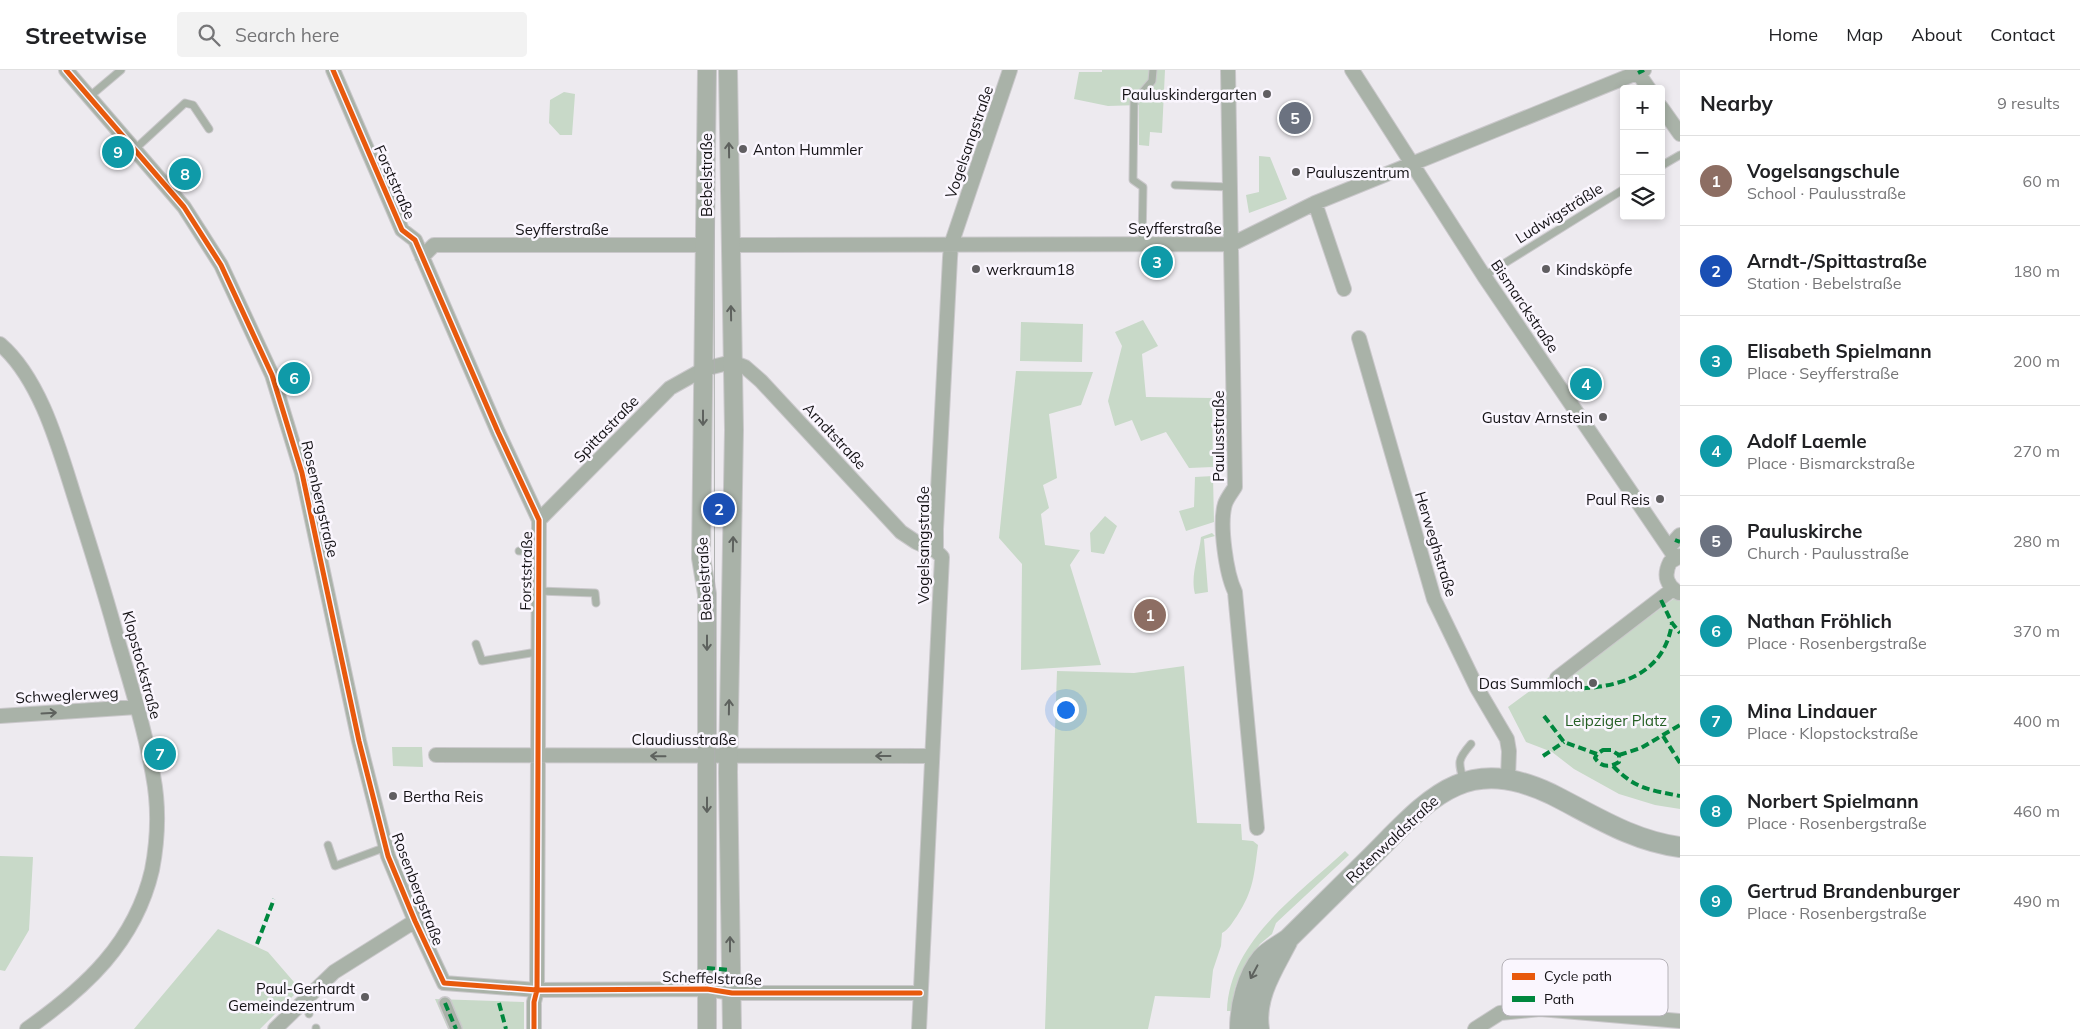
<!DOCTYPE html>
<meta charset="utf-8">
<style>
body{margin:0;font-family:Mulish,sans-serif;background:#f2f2f2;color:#202124}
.controls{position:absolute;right:15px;top:15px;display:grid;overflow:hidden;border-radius:5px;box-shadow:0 2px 8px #0003}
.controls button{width:45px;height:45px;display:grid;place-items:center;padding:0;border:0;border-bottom:1px solid #e0e0e0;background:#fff;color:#202124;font:25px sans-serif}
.you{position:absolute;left:1065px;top:639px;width:18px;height:18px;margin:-12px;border:4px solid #fff;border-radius:50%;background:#1a73e8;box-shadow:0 0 0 8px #1a73e833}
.badge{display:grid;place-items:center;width:32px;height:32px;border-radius:50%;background:#b45309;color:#fff;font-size:16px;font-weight:700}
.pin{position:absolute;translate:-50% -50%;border:2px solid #fff;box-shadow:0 1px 5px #0006}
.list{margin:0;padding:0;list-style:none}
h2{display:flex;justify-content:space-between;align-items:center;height:65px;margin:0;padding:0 20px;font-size:21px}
h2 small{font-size:16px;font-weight:400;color:#757577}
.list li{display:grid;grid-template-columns:32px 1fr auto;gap:15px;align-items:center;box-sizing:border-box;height:90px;padding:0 20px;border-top:1px solid #e0e0e0}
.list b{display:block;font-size:19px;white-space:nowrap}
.list p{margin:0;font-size:16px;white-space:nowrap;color:#757577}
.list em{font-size:16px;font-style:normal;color:#757577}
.icon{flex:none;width:28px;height:28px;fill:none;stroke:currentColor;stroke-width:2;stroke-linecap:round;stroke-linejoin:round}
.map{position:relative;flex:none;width:1680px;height:959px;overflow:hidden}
header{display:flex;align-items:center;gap:30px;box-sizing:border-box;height:70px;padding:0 25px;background:#fff;border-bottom:1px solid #e0e0e0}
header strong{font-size:24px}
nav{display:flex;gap:28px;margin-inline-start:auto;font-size:18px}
.search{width:350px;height:45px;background:#f2f2f2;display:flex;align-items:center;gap:12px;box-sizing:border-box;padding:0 18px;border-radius:5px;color:#757577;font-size:19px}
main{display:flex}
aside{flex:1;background:#fff}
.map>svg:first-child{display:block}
.green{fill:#c8d9c8}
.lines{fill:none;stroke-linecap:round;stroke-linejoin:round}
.service-casing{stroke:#cac8cb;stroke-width:9}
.pedestrian-casing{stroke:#cac8cb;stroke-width:14}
.minor-casing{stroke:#cac8cb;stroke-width:16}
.tertiary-casing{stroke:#cac8cb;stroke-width:20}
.secondary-casing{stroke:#cac8cb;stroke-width:22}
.service{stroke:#a9b2a8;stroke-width:7}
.pedestrian{stroke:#a9b2a8;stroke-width:11}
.minor{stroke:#a9b2a8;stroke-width:14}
.tertiary{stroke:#a9b2a8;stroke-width:18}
.secondary{stroke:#a7b1a8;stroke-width:20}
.tram{stroke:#aeb0af;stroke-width:1}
.quiet{stroke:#00873e;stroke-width:4;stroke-dasharray:8 4;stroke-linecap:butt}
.cycleway-casing{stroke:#faf6fe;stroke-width:8}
.cycleway{stroke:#e8590c;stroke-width:5}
.oneway{stroke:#5e625e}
.poi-dot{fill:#605e61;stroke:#faf6fe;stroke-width:2}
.labels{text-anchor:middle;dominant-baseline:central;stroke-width:5;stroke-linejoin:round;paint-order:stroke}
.poi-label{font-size:15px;fill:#141215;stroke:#faf6fe;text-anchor:end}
.street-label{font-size:15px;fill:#141215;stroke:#faf6fe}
.park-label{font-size:15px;fill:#266025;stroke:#faf6fe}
.key{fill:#faf6fe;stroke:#b5b2b8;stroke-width:1}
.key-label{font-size:14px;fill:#141215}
</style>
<header>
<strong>Streetwise</strong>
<div class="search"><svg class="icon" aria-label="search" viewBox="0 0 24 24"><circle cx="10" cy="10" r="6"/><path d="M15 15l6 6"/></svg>Search here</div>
<nav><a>Home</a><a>Map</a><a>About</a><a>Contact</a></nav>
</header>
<main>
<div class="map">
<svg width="1680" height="959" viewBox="0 0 1680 959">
<rect width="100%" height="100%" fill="#edeaef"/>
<path class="green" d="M 1102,0 L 1165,0 L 1162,63 L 1150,62 L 1149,76 L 1139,75 L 1139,35 L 1108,36 L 1074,29 L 1079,2 L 1102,2 Z
M 564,22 L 575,24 L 572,65 L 560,65 L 549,53 L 550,30 Z
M 1259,86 L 1270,87 L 1287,129 L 1249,143 L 1246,125 L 1259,122 Z
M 1143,250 L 1158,276 L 1142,284 L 1146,327 L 1212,328 L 1213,397 L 1189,398 L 1166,362 L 1141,371 L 1132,350 L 1115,356 L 1108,331 L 1122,276 L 1115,262 Z
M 1021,252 L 1083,254 L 1082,292 L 1020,291 Z
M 1016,301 L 1093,302 L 1081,335 L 1049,344 L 1057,408 L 1043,415 L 1049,438 L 1041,444 L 1045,475 L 1080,480 L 1070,495 L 1101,595 L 1021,600 L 1022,494 L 999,468 Z
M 1213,406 L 1214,452 L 1186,461 L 1179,441 L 1194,437 L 1195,407 Z
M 1105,446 L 1117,456 L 1104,484 L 1091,482 L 1090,463 Z
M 1212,463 L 1215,466 L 1204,469 L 1208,522 L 1195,524 C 1190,505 1199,486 1201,467 Z
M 1680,524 L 1680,739 L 1655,735 L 1619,724 L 1574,699 L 1552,682 L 1526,672 L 1508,637 L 1549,607 L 1557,615 Z
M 1184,596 L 1197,753 L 1241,754 L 1242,770 L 1253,771 L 1258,775 C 1254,805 1254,820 1237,846 C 1232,853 1229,859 1222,863 L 1221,876 L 1213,900 L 1210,928 L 1155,926 L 1148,959 L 1045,959 L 1057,601 L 1134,603 Z
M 392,677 L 422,677 L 423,697 L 393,696 Z
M 1345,781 L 1349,785 L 1276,853 L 1272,864 L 1260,874 L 1243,899 L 1235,918 L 1231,941 L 1227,941 C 1229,871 1299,824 1345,781 Z
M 0,786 L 33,787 L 29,860 L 5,901 L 0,900 Z
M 218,859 L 268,882 L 300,919 L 260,959 L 134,959 Z
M 435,929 L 524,932 L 524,959 L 448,959 Z"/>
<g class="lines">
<defs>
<path id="service" d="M 89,27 L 121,0
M 135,79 L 185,33 L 193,35 L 209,59
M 1661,96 L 1680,85
M 1175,115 L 1230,117
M 1142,175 L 1143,117 L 1133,110 L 1134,32 L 1152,11 L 1153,0
M 1484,206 L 1624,119
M 519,481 L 539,481
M 538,521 L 595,523 L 596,533
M 476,574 L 482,591 L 537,582
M 1464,712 C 1458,692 1457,690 1471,674
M 328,775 L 335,796 L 386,777
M 304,931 L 309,944
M 316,958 L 316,959"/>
<path id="pedestrian" d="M 445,933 L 456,959"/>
<path id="minor" d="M 66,0 L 184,137 L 221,195 L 272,305 L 302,403 L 359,671 L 388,786 L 415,851 L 444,913 L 537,920 L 707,919 L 732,923 L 920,923
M 333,0 L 402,160 L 415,170 L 498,362 L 539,450 L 537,920 L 534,932 L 534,959
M 1228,0 L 1235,417 C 1232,422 1227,428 1225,434 C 1219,454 1226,503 1235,522 L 1257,758
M 1352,0 L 1484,206 L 1675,487
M 1636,0 L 1649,19
M 1661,37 L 1680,64
M 1315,133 L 1344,219
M 730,175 L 1232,174 L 1315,133 L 1644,0
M 422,187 L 434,175 L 706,175
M 1359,268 L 1434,529 L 1477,618 L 1507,669 L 1509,681 L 1508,708
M 0,274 C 43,311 61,386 78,438 C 92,482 106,526 118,571 C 131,615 145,660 153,705 C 159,736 158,769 152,800 C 135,873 85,918 27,959
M 539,450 L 670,318 L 704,299 L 732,292 L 745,297 L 761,311 L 901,462 L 916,472 L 936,481
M 1670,476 L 1680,465
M 1679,523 C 1667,516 1663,506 1670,492 L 1680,486
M 1557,608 L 1673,519
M 0,646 L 137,637
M 436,685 L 932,686
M 275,959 L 334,902 L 415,851
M 919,959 L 942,487 L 936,481 L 936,459 L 950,188 L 951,175 L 1010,0
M 1475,959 L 1500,943 L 1540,939 L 1680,951"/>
<path id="tertiary" d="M 728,0 L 734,360 L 728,702 L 732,959
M 707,959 L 707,524 L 701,488 L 707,0"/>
<path id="secondary" d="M 1240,959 C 1240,936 1247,906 1262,888 C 1269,880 1280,875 1288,869 C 1316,841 1344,814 1372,786 C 1429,729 1464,683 1551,724 C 1593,745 1632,771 1680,777
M 1259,959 C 1254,927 1273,899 1287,872"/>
</defs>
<use href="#service" class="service-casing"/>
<use href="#pedestrian" class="pedestrian-casing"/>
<use href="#minor" class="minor-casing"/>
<use href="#tertiary" class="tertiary-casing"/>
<use href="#secondary" class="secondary-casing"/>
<use href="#service" class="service"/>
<use href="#pedestrian" class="pedestrian"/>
<use href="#minor" class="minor"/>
<use href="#tertiary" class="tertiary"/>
<use href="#secondary" class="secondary"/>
<path class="tram" d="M 714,0 L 715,959"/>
<path class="quiet" d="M 1638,3 L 1644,0
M 1675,470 L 1680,472
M 1661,530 L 1672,553 L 1680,563
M 1570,619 C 1616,618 1664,607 1672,553
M 1544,646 L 1564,672 L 1597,684
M 1663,666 L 1680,693
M 707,668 L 729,669
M 1603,680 L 1611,680 L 1619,685 L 1619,692 C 1611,697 1601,698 1595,688 L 1597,684 Z
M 1619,685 L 1641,678 L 1680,655
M 1543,686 L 1564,672
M 1613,696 C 1635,719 1650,720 1680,726
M 257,874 L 274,829
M 707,898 L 730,900
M 445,933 L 456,959
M 499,933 L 506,959"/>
<defs>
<path id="cycleway" d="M 66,0 L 184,137 L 221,195 L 272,305 L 302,403 L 359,671 L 388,786 L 415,851 L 444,913 L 537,920 L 707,919 L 732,923 L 920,923
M 333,0 L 402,160 L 415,170 L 498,362 L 539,450 L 537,920 L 534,932 L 534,959"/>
</defs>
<use href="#cycleway" class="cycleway-casing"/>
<use href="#cycleway" class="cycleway"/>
</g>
<defs><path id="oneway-shaft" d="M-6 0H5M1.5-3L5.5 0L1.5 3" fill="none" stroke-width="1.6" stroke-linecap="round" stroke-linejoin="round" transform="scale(1.25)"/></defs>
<g class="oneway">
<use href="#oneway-shaft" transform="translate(729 80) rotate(-91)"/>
<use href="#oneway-shaft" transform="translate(731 243) rotate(-91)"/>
<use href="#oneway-shaft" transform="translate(703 348) rotate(90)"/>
<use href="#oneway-shaft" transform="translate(733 474) rotate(-89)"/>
<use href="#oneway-shaft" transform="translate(707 573) rotate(90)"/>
<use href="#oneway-shaft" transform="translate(729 637) rotate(-89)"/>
<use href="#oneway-shaft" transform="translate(49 643) rotate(-3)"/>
<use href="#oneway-shaft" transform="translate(658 686) rotate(-179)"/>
<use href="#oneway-shaft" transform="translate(883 686) rotate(-180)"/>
<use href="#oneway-shaft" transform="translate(707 735) rotate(90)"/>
<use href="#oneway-shaft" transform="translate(730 874) rotate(-90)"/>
<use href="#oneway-shaft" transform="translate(1254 902) rotate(118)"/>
</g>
<g class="poi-dot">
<circle cx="1267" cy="24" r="5"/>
<circle cx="743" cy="79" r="5"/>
<circle cx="1296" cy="102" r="5"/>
<circle cx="976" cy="199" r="5"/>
<circle cx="1546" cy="199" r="5"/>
<circle cx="1603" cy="347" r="5"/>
<circle cx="1660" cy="429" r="5"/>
<circle cx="1593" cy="613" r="5"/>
<circle cx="393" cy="726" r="5"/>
<circle cx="365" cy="927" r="5"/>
</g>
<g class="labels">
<g class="poi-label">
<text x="1257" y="24">Pauluskindergarten</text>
<text x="753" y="79" text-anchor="start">Anton Hummler</text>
<text x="1306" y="102" text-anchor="start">Pauluszentrum</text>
<text x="986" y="199" text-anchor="start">werkraum18</text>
<text x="1556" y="199" text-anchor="start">Kindsköpfe</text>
<text x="1593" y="347">Gustav Arnstein</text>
<text x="1650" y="429">Paul Reis</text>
<text x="1583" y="613">Das Summloch</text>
<text x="403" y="726" text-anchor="start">Bertha Reis</text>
<text x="355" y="918">Paul-Gerhardt<tspan x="355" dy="17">Gemeindezentrum</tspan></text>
</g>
<g class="street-label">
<text transform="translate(969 72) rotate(-71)">Vogelsangstraße</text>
<text transform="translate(706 105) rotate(-90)">Bebelstraße</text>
<text transform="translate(395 112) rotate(66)">Forststraße</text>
<text transform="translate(1559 143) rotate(-32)">Ludwigsträßle</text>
<text x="1175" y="158">Seyfferstraße</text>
<text x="562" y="159">Seyfferstraße</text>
<text transform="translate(1525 236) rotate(56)">Bismarckstraße</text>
<text transform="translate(606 359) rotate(-46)">Spittastraße</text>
<text transform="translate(835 366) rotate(47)">Arndtstraße</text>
<text transform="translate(1218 366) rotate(-90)">Paulusstraße</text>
<text transform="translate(320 429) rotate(77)">Rosenbergstraße</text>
<text transform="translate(1436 474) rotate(73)">Herweghstraße</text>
<text transform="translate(923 475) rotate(-90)">Vogelsangstraße</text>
<text transform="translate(526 501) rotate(-89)">Forststraße</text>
<text transform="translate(704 509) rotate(-93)">Bebelstraße</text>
<text transform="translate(142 595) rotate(75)">Klopstockstraße</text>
<text transform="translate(67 625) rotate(-3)">Schweglerweg</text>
<text x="684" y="669">Claudiusstraße</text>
<text transform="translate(1392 769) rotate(-43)">Rotenwaldstraße</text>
<text transform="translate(418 819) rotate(69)">Rosenbergstraße</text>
<text transform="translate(712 908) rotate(2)">Scheffelstraße</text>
</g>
<g class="park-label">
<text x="1616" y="650">Leipziger Platz</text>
</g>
</g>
<rect x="1502" y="889" width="166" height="57" rx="8" class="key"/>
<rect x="1512" y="903" width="23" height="7" fill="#e8590c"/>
<rect x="1512" y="926" width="23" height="6" fill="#00873e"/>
<g class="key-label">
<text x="1544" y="911">Cycle path</text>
<text x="1544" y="934">Path</text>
</g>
</svg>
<div class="controls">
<button>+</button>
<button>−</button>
<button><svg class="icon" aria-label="layers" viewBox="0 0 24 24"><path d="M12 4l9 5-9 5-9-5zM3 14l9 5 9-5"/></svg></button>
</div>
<div class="you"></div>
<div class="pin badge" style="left:1150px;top:545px;background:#8d6e63">1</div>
<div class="pin badge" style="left:719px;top:439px;background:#1a4fb4">2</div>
<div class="pin badge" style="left:1157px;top:192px;background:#0f9aa8">3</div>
<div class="pin badge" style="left:1586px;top:314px;background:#0f9aa8">4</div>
<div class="pin badge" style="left:1295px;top:48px;background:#6b7280">5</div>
<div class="pin badge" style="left:294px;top:308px;background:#0f9aa8">6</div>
<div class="pin badge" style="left:160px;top:684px;background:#0f9aa8">7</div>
<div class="pin badge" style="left:185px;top:104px;background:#0f9aa8">8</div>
<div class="pin badge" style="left:118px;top:82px;background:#0f9aa8">9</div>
</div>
<aside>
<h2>Nearby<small>9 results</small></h2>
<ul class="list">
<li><span class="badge" style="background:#8d6e63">1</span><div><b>Vogelsangschule</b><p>School · Paulusstraße</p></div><em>60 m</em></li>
<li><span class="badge" style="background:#1a4fb4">2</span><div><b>Arndt-/Spittastraße</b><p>Station · Bebelstraße</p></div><em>180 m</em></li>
<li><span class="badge" style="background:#0f9aa8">3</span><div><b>Elisabeth Spielmann</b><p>Place · Seyfferstraße</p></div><em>200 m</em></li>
<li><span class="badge" style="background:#0f9aa8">4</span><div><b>Adolf Laemle</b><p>Place · Bismarckstraße</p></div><em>270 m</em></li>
<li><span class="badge" style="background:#6b7280">5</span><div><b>Pauluskirche</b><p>Church · Paulusstraße</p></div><em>280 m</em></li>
<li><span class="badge" style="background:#0f9aa8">6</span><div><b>Nathan Fröhlich</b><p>Place · Rosenbergstraße</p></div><em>370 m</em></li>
<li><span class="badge" style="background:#0f9aa8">7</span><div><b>Mina Lindauer</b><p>Place · Klopstockstraße</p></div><em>400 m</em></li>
<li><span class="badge" style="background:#0f9aa8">8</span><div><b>Norbert Spielmann</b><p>Place · Rosenbergstraße</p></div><em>460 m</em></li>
<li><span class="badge" style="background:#0f9aa8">9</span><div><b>Gertrud Brandenburger</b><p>Place · Rosenbergstraße</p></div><em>490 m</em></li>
</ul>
</aside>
</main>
